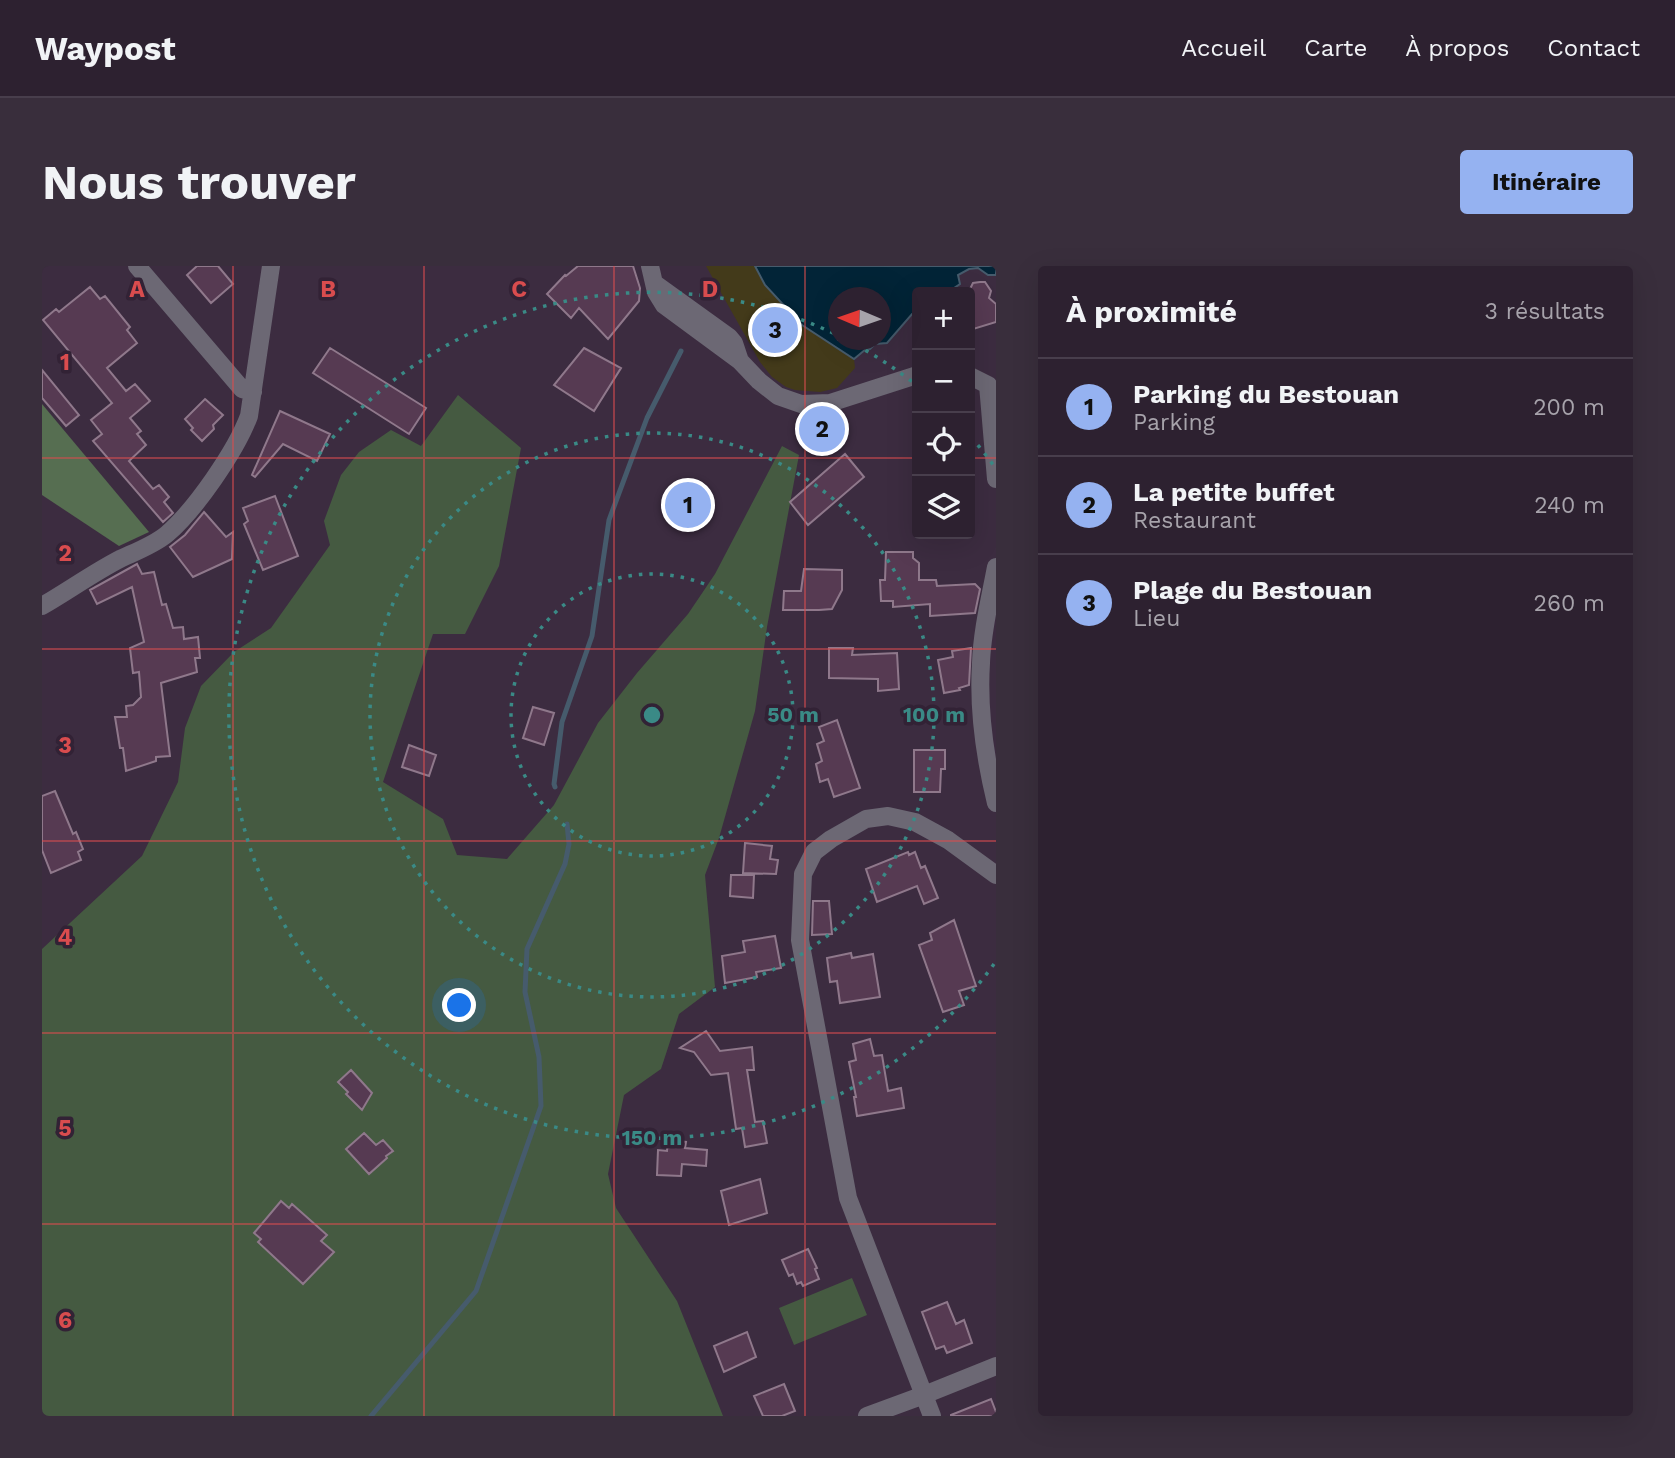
<!DOCTYPE html>
<html lang="fr">
<meta charset="utf-8">
<style>
body{margin:0;font-family:"Work Sans",sans-serif;background:#392e3c;color:#f1f3f6}
.controls{position:absolute;right:21px;top:21px;display:grid;overflow:hidden;border-radius:7px;box-shadow:0 7px 28px #0002}
.controls button{width:63px;height:63px;display:grid;place-items:center;padding:0;border:0;border-bottom:2px solid #483e4c;background:#2d2130;color:#f1f3f6;font:35px sans-serif}
.compass{position:absolute;left:786px;top:21px;width:63px;height:63px;border-radius:50%;background:#2d2130;box-shadow:0 7px 28px #0002;rotate:272deg}
.you{position:absolute;left:418px;top:740px;width:24px;height:24px;margin:-18px;border:5px solid #fff;border-radius:50%;background:#1a73e8;box-shadow:0 0 0 10px #1a73e833}
.badge{display:grid;place-items:center;width:46px;height:46px;border-radius:50%;background:#95b2f1;color:#111;font-size:23px;font-weight:700}
.pin{position:absolute;translate:-50% -50%;border:4px solid #fff;box-shadow:0 2px 7px #0006}
.list{margin:0;padding:0;list-style:none}
h2{display:flex;justify-content:space-between;align-items:center;height:91px;margin:0;padding:0 28px;font-size:30px}
h2 small{font-size:23px;font-weight:400;color:#a7a3ab}
.list li{display:grid;grid-template-columns:46px 1fr auto;gap:21px;align-items:center;box-sizing:border-box;height:98px;padding:0 28px;border-top:2px solid #483e4c}
.list b{display:block;font-size:26px;white-space:nowrap}
.list p{margin:0;font-size:23px;white-space:nowrap;color:#a7a3ab}
.list em{font-size:23px;font-style:normal;color:#a7a3ab}
.icon{flex:none;width:38px;height:38px;fill:none;stroke:currentColor;stroke-width:2;stroke-linecap:round;stroke-linejoin:round}
.map{position:relative;flex:none;width:954px;height:1150px;overflow:hidden;border-radius:7px}
header{display:flex;align-items:center;gap:42px;box-sizing:border-box;height:98px;padding:0 35px;background:#2d2130;border-bottom:2px solid #483e4c}
header strong{font-size:33px}
nav{display:flex;gap:38px;margin-inline-start:auto;font-size:24px}
.intro{display:flex;align-items:center;justify-content:space-between;box-sizing:border-box;height:168px;padding:0 42px}
h1{margin:0;font-size:49px}
.button{padding:18px 32px;border-radius:7px;background:#95b2f1;color:#111;font-size:24px;font-weight:700}
main{display:flex;gap:42px;padding:0 42px}
aside{flex:1;background:#2d2130;border-radius:7px;box-shadow:0 7px 28px #0002}
.map>svg:first-child{display:block}
.green{fill:#455a41}
.forest{fill:#566e51}
.sand{fill:#433a1a}
.water{fill:#022437;stroke:#465b6c;stroke-width:2;fill-rule:evenodd}
.lines{fill:none;stroke-linecap:round;stroke-linejoin:round}
.stream{stroke:#465b6c;stroke-width:5}
.building{fill:#563a52;stroke:#8f788b;stroke-width:2}
.minor{stroke:#6c6874;stroke-width:18}
.grid{fill:none;stroke:#d94c4e;stroke-width:2;stroke-opacity:0.55}
.ring{fill:none;stroke:#3a8a86;stroke-width:3.5;stroke-dasharray:3.5 7}
.grid-label{font-size:23px;text-anchor:middle;font-weight:bold;fill:#d94c4e;stroke:#322235;stroke-width:7;stroke-linejoin:round;paint-order:stroke}
.centre{fill:#3a8a86;stroke:#322235;stroke-width:3.5}
.ring-label{font-size:21px;text-anchor:middle;font-weight:bold;fill:#3a8a86;stroke:#322235;stroke-width:7;stroke-linejoin:round;paint-order:stroke}
</style>
<header>
<strong>Waypost</strong>
<nav><a>Accueil</a><a>Carte</a><a>À propos</a><a>Contact</a></nav>
</header>
<div class="intro"><h1>Nous trouver</h1><a class="button">Itinéraire</a></div>
<main>
<div class="map">
<svg width="954" height="1150" viewBox="0 0 954 1150">
<rect width="100%" height="100%" fill="#3c2c40"/>
<path class="green" d="M 416,129 L 479,182 L 457,300 L 423,368 L 391,368 L 341,516 L 401,553 L 415,589 L 465,593 L 512,539 L 556,457 L 595,407 L 646,348 L 673,308 L 740,180 L 757,189 L 725,361 L 713,445 L 677,572 L 663,609 L 673,721 L 637,748 L 619,803 L 582,829 L 566,908 L 574,942 L 635,1035 L 681,1150 L 0,1150 L 0,683 L 100,590 L 136,516 L 143,462 L 159,420 L 192,386 L 229,362 L 288,279 L 282,255 L 299,209 L 317,186 L 349,164 L 379,180 Z
M 810,1012 L 825,1049 L 752,1079 L 737,1042 Z"/>
<path class="forest" d="M 0,138 L 107,266 L 77,280 L 0,229 Z"/>
<path class="sand" d="M 664,0 L 713,0 L 723,19 L 760,59 L 812,93 L 813,102 L 795,122 L 778,126 L 753,124 L 744,121 L 730,111 L 718,96 Z"/>
<path class="water" d="M 713,0 L 954,0 L 954,9 L 946,9 L 936,2 L 927,3 L 916,9 L 918,18 L 906,26 L 875,26 L 875,46 L 870,48 L 845,77 L 833,78 L 828,83 L 824,83 L 812,93 L 760,59 L 723,19 ZM 796,32 L 838,32 L 838,74 L 796,74 Z"/>
<g class="lines">
<path class="stream" d="M 513,521 L 512,518 L 520,456 L 550,370 L 567,254 L 605,152 L 639,85
M 329,1150 L 434,1025 L 499,840 L 497,791 L 483,726 L 485,683 L 523,598 L 527,578 L 525,558"/>
</g>
<path class="building" d="M 155,0 L 176,0 L 191,18 L 169,37 L 145,9 Z
M 536,0 L 591,0 L 598,22 L 597,35 L 566,73 L 537,42 L 529,52 L 505,28 L 523,9 L 524,10 Z
M 938,16 L 943,16 L 949,25 L 947,32 L 954,38 L 954,56 L 928,64 L 928,23 L 931,17 Z
M 48,21 L 58,33 L 63,30 L 88,61 L 85,64 L 95,77 L 65,102 L 84,125 L 93,118 L 108,135 L 88,152 L 99,165 L 95,168 L 104,179 L 87,195 L 111,223 L 117,219 L 127,231 L 122,236 L 131,247 L 121,256 L 51,175 L 60,168 L 49,154 L 70,137 L 1,54 L 14,43 L 17,46 Z
M 288,82 L 384,142 L 367,168 L 271,107 Z
M 542,82 L 579,102 L 552,145 L 512,119 Z
M 0,104 L 37,149 L 24,160 L 0,132 Z
M 163,133 L 181,149 L 171,159 L 172,163 L 160,175 L 149,164 L 151,162 L 143,153 Z
M 238,145 L 288,168 L 275,195 L 241,178 L 213,211 L 210,209 Z
M 803,188 L 822,211 L 766,259 L 748,236 Z
M 233,230 L 256,290 L 221,304 L 202,258 L 206,255 L 201,242 Z
M 162,246 L 184,271 L 191,266 L 190,293 L 151,311 L 128,281 L 143,269 Z
M 844,286 L 871,286 L 871,292 L 877,297 L 877,314 L 894,314 L 895,320 L 933,318 L 938,323 L 933,347 L 888,350 L 888,338 L 851,341 L 851,335 L 839,335 L 838,314 L 843,314 Z
M 95,298 L 100,308 L 112,306 L 120,339 L 124,338 L 131,362 L 141,361 L 142,373 L 156,371 L 158,392 L 153,392 L 155,406 L 119,417 L 128,490 L 114,491 L 114,495 L 84,505 L 81,482 L 78,482 L 73,451 L 85,451 L 84,440 L 91,439 L 99,431 L 97,406 L 91,407 L 88,382 L 102,376 L 90,321 L 55,338 L 48,324 Z
M 762,303 L 800,304 L 800,324 L 790,343 L 777,344 L 741,344 L 742,325 L 759,325 Z
M 787,382 L 811,382 L 810,389 L 855,387 L 857,423 L 836,425 L 836,413 L 787,412 Z
M 929,382 L 927,419 L 917,422 L 918,424 L 902,427 L 896,394 L 911,391 L 910,385 Z
M 491,441 L 512,447 L 502,479 L 481,472 Z
M 795,454 L 818,522 L 792,531 L 786,513 L 778,516 L 774,498 L 780,495 L 775,478 L 782,475 L 777,461 Z
M 367,479 L 394,489 L 387,510 L 360,501 Z
M 872,484 L 903,484 L 903,503 L 899,503 L 898,526 L 872,526 Z
M 13,525 L 31,568 L 34,566 L 41,583 L 36,586 L 39,594 L 9,607 L 0,584 L 0,530 Z
M 703,577 L 730,580 L 728,593 L 736,594 L 734,608 L 701,607 Z
M 866,586 L 867,589 L 873,586 L 879,602 L 883,600 L 896,632 L 882,638 L 875,620 L 835,636 L 824,603 Z
M 689,609 L 712,609 L 711,632 L 688,630 Z
M 771,635 L 787,635 L 790,668 L 770,669 Z
M 912,654 L 934,720 L 917,725 L 922,739 L 901,746 L 877,679 L 890,674 L 888,667 Z
M 733,670 L 739,702 L 714,706 L 715,711 L 683,717 L 680,690 L 703,686 L 701,675 Z
M 809,687 L 810,692 L 831,688 L 838,731 L 798,737 L 795,715 L 788,716 L 785,692 Z
M 664,765 L 678,785 L 710,781 L 712,804 L 705,804 L 713,856 L 721,855 L 725,877 L 703,881 L 700,862 L 694,863 L 686,807 L 669,809 L 652,786 L 638,782 Z
M 828,773 L 832,790 L 840,789 L 846,825 L 859,822 L 862,842 L 815,850 L 812,831 L 814,831 L 807,796 L 814,794 L 811,778 Z
M 309,804 L 330,827 L 320,844 L 304,828 L 306,826 L 296,816 Z
M 322,867 L 334,879 L 341,874 L 351,885 L 344,890 L 345,892 L 327,908 L 304,883 Z
M 626,874 L 644,876 L 643,882 L 665,884 L 664,900 L 640,898 L 639,910 L 615,909 L 616,884 L 625,885 Z
M 718,913 L 725,947 L 687,959 L 679,925 Z
M 239,935 L 247,942 L 250,938 L 285,969 L 279,975 L 292,986 L 261,1018 L 216,976 L 219,973 L 212,967 Z
M 766,983 L 775,1002 L 773,1003 L 777,1013 L 761,1020 L 759,1016 L 755,1018 L 751,1008 L 747,1010 L 740,994 Z
M 905,1036 L 914,1058 L 922,1054 L 930,1077 L 905,1087 L 902,1080 L 894,1083 L 880,1046 Z
M 705,1066 L 714,1091 L 682,1106 L 672,1080 Z
M 742,1118 L 753,1145 L 740,1150 L 721,1150 L 712,1130 Z
M 949,1133 L 954,1146 L 954,1150 L 909,1150 L 909,1149 Z"/>
<g class="lines">
<path class="minor" d="M 95,0 L 200,123 L 211,126
M 608,0 L 614,26 L 622,39 L 698,95 L 692,77 L 687,71 L 612,17
M 698,95 L 717,115 L 736,130 L 759,138 L 788,137 L 875,109
M 928,110 L 946,119 L 952,126
M 946,119 L 954,213
M 954,301 C 948,333 940,365 939,397 C 936,444 943,492 954,537
M 0,340 C 26,325 51,307 78,293 C 93,286 112,279 125,268 C 153,244 194,185 207,150 L 229,0
M 825,1150 L 882,1129 L 954,1100
M 890,1150 L 806,932 L 758,674 L 761,608 L 772,586 L 789,573 L 824,553 L 846,550 L 873,556 L 906,574 L 954,609"/>
</g>
<path class="grid" d="M 191,0 L 191,1150M 382,0 L 382,1150M 572,0 L 572,1150M 763,0 L 763,1150M 0,192 L 875,192M 928,192 L 954,192M 0,383 L 954,383M 0,575 L 954,575M 0,767 L 954,767M 0,958 L 954,958"/>
<g class="ring">
<circle cx="610" cy="449" r="141"/>
<circle cx="610" cy="449" r="282"/>
<path d="M952 698A423 423 0 1 1 795 69M805 74A423 423 0 0 1 873 118M929 171A423 423 0 0 1 952 200"/>
</g>
<g class="grid-label">
<text x="95" y="31">A</text>
<text x="286" y="31">B</text>
<text x="477" y="31">C</text>
<text x="668" y="31">D</text>
<text x="23" y="104">1</text>
<text x="23" y="295">2</text>
<text x="23" y="487">3</text>
<text x="23" y="679">4</text>
<text x="23" y="870">5</text>
<text x="23" y="1062">6</text>
</g>
<circle cx="610" cy="449" r="10" class="centre"/>
<g class="ring-label">
<text x="751" y="456">50 m</text>
<text x="892" y="456">100 m</text>
<text x="610" y="879">150 m</text>
</g>
</svg>
<div class="controls">
<button>+</button>
<button>−</button>
<button><svg class="icon" aria-label="locate" viewBox="0 0 24 24"><circle cx="12" cy="12" r="6"/><path d="M12 2v4M12 18v4M2 12h4M18 12h4"/></svg></button>
<button><svg class="icon" aria-label="layers" viewBox="0 0 24 24"><path d="M12 4l9 5-9 5-9-5zM3 14l9 5 9-5"/></svg></button>
</div>
<svg class="compass" viewBox="-18 -18 36 36"><path d="M0-13l5 13h-10z" fill="#e53935"/><path d="M0 13l5-13h-10z" fill="#a7a3ab"/></svg>
<div class="you"></div>
<div class="pin badge" style="left:646px;top:239px">1</div>
<div class="pin badge" style="left:780px;top:163px">2</div>
<div class="pin badge" style="left:733px;top:64px">3</div>
</div>
<aside>
<h2>À proximité<small>3 résultats</small></h2>
<ul class="list">
<li><span class="badge">1</span><div><b>Parking du Bestouan</b><p>Parking</p></div><em>200 m</em></li>
<li><span class="badge">2</span><div><b>La petite buffet</b><p>Restaurant</p></div><em>240 m</em></li>
<li><span class="badge">3</span><div><b>Plage du Bestouan</b><p>Lieu</p></div><em>260 m</em></li>
</ul>
</aside>
</main>
